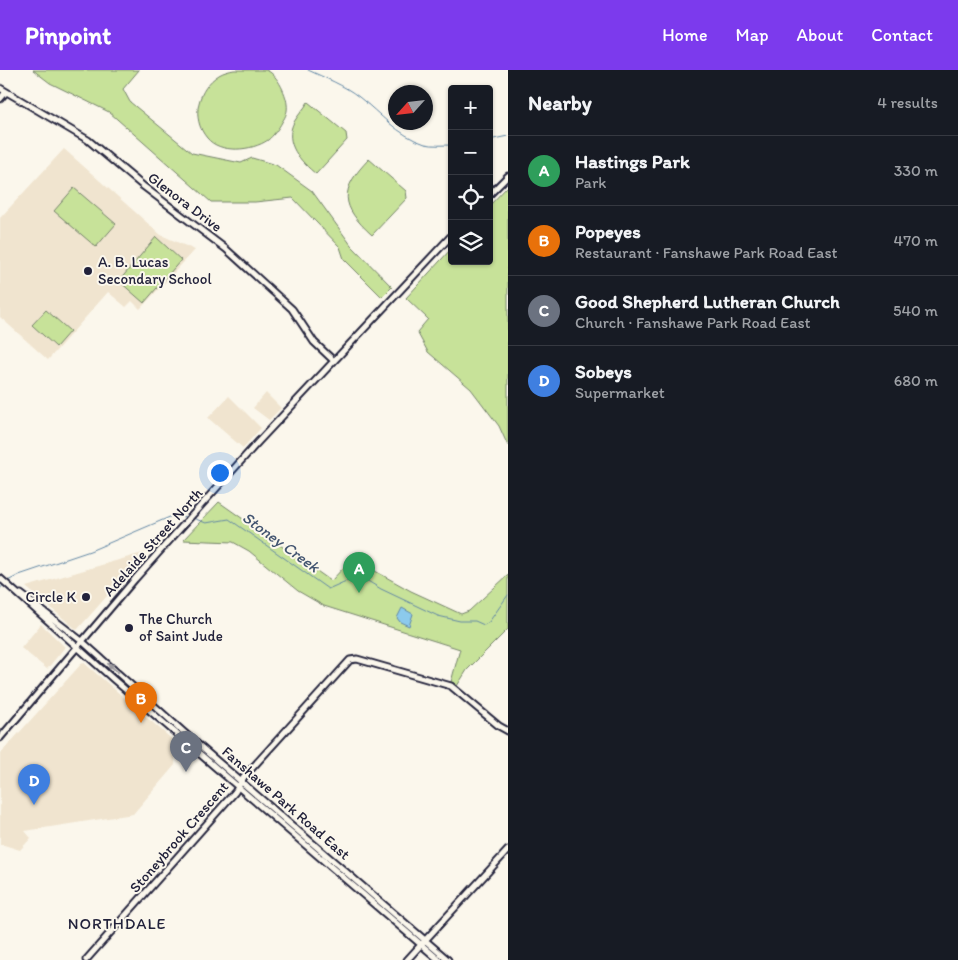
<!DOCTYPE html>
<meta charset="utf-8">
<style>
body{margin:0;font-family:Itim,sans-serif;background:#242831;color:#f1f3f6}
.controls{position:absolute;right:15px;top:15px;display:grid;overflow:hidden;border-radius:5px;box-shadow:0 1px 4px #0004}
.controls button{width:45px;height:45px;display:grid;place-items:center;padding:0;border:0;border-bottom:1px solid #363941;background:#171b24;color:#f1f3f6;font:25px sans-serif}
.compass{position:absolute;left:388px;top:15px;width:45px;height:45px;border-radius:50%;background:#171b24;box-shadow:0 1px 4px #0004;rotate:243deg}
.you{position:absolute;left:219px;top:402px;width:18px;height:18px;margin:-12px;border:4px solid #fff;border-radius:50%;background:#1a73e8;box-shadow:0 0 0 8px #1a73e833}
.badge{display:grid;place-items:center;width:32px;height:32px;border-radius:50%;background:#7c3aed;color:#fff;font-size:16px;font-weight:700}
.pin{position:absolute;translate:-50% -41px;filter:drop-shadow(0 1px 2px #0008)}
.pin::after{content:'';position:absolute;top:26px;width:18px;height:15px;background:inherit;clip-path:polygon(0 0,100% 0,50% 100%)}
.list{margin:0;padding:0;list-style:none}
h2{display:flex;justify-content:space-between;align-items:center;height:65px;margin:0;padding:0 20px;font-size:21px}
h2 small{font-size:16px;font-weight:400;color:#9ea1a6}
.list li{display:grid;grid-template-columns:32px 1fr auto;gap:15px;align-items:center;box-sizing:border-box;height:70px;padding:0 20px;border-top:1px solid #363941}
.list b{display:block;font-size:19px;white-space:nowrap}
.list p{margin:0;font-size:16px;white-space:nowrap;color:#9ea1a6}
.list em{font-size:16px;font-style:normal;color:#9ea1a6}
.icon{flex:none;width:28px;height:28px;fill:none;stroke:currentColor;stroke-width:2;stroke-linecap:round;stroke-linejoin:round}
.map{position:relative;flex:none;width:508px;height:890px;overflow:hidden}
header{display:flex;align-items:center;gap:30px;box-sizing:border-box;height:70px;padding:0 25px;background:#7c3aed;color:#fff}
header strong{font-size:24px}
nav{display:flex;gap:28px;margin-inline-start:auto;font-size:18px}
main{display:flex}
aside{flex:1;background:#171b24}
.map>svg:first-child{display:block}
.built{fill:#f0e4cf}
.green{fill:#c7e299;stroke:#74826a}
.water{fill:#8ccaec;stroke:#6287a5}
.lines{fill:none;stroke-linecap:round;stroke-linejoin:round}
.stream{stroke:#6287a5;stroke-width:1}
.secondary-casing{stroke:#22223b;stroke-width:9}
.secondary{stroke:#fbf7ec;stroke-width:5}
.oneway{fill:#99979c}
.poi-dot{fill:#22223b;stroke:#fbf7ec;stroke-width:2}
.labels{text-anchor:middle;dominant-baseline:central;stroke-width:4;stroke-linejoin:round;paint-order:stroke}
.street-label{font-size:15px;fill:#22223b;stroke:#fbf7ec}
.poi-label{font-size:15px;fill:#22223b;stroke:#fbf7ec;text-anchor:start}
.water-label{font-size:16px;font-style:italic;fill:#425470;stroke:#fbf7ec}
.neighbourhood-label{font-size:16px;letter-spacing:1px;fill:#22223b;stroke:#fbf7ec}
</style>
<header>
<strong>Pinpoint</strong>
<nav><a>Home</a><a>Map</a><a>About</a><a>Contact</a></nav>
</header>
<main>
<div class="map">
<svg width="508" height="890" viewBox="0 0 508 890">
<rect width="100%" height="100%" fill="#fbf7ec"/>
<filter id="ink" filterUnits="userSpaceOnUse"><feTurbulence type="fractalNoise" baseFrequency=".02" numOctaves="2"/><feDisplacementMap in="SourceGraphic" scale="10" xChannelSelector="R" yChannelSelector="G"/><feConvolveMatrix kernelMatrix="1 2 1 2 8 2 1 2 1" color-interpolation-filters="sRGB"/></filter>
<g filter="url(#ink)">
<path class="built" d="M 64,79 L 161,165 L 195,180 L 140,239 L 132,231 L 126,237 L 108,222 L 48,290 L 0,247 L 0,148 Z
M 266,323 L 281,338 L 269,350 L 253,338 Z
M 229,326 L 261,358 L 243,378 L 208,348 Z
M 146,482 L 77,560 L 26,517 Z
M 41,554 L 65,577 L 47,599 L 21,578 Z
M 83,592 L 182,678 L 175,685 L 175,695 L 133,744 L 25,761 L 31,768 L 20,780 L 4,775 L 0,775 L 0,684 Z"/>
<path class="green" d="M 33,0 L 139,0 L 123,19 L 130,32 L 192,83 L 241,93 L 252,88 L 276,95 L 312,121 L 351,175 L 392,217 L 382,227 L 344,189 L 340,177 L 293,128 L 255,132 L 211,132 L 109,42 L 50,13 Z
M 234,0 C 244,0 255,0 265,0 C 276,2 286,23 287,34 C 288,41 286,46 282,52 C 279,58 273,66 268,70 C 252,81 220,84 207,68 C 190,48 198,18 219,5 C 224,2 229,1 234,0 Z
M 308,32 L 346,63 L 347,70 L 316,104 C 301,92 283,73 294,52 C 298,45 304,39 308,32 Z
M 369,89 L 406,121 L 407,128 L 372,165 C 340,136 339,120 369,89 Z
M 508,116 L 508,376 L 499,356 L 471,319 L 428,282 L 417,262 L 428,249 L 406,228 L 452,178 L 452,191 L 489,191 L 489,136 Z
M 74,118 L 116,154 L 96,177 L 54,141 Z
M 156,167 L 181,190 L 144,233 L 119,211 Z
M 46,240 L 70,261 L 56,277 L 32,255 Z
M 219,432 L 331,511 L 346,495 L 375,501 L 411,521 L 461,544 L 469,541 L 508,505 L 508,559 L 467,600 L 457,616 L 451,612 L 460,579 L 324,536 L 298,521 L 249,481 L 233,472 L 183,470 Z"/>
<path class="water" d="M 402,538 L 413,544 L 409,556 L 400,552 L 397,548 Z"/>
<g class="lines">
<path class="stream" d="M 308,0 C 325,8 344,15 359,27 C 381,44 397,65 425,74 C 433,76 443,75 452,75
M 489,70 L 508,66
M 193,448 L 206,453 L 229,449 L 328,519 L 353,508 L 366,510 L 381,519 L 438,546 L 460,551 L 475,551 L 484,555 L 489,552 L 508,525
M 6,512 L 19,505 L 90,481 L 172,446 L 189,447
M 0,519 L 3,515"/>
<defs>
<path id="secondary" d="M 0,18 L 88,70 L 143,116 L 226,179 L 292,239 L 314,272 L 334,291
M 0,29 L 6,22
M 489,125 L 508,106
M 0,508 L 113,609 L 439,890
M 21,524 L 83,572 L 187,665 L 448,890
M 0,668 L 135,509 L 177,462 L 258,372 L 452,165
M 86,890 L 235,722 L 244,707 L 350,590 L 357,589 L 451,616 L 499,656 L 508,661
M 407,890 L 508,780"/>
</defs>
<use href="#secondary" class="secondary-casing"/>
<use href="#secondary" class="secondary"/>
</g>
<defs><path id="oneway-solid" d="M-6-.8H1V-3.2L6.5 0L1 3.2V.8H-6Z" transform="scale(1.25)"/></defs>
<use class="oneway" href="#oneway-solid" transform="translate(113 598) rotate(-140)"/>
</g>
<g class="poi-dot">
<circle cx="88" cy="201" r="5"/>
<circle cx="86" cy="527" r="5"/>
<circle cx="129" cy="558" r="5"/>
</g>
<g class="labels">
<g class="street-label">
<text transform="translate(185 132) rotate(37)">Glenora Drive</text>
<text transform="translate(153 472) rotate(-48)">Adelaide Street North</text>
<text transform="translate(286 733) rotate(41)">Fanshawe Park Road East</text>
<text transform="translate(179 767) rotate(-49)">Stoneybrook Crescent</text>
</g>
<g class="poi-label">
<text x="98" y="192">A. B. Lucas<tspan x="98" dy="17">Secondary School</tspan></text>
<text x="76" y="527" text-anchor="end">Circle K</text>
<text x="139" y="549">The Church<tspan x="139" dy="17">of Saint Jude</tspan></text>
</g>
<g class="water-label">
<text transform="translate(281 472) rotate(36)">Stoney Creek</text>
</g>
<g class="neighbourhood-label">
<text x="117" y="853">NORTHDALE</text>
</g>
</g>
</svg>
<div class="controls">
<button>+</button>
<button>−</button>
<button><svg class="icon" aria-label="locate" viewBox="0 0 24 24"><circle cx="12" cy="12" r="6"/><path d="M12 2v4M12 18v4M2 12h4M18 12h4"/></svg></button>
<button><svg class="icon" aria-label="layers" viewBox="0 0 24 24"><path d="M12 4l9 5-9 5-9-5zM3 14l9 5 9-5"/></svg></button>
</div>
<svg class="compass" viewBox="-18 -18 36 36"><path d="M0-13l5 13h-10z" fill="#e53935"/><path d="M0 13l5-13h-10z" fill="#9ea1a6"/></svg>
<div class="you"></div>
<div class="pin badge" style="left:359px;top:523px;background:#2e9e5b">A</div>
<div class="pin badge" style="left:141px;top:653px;background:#e8710a">B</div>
<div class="pin badge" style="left:186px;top:702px;background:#6b7280">C</div>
<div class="pin badge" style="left:34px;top:735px;background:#3f7fe0">D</div>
</div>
<aside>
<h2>Nearby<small>4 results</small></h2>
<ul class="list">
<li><span class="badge" style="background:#2e9e5b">A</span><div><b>Hastings Park</b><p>Park</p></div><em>330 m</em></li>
<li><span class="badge" style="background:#e8710a">B</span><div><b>Popeyes</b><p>Restaurant · Fanshawe Park Road East</p></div><em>470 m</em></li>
<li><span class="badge" style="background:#6b7280">C</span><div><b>Good Shepherd Lutheran Church</b><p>Church · Fanshawe Park Road East</p></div><em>540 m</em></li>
<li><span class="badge" style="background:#3f7fe0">D</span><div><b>Sobeys</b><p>Supermarket</p></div><em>680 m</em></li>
</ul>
</aside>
</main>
